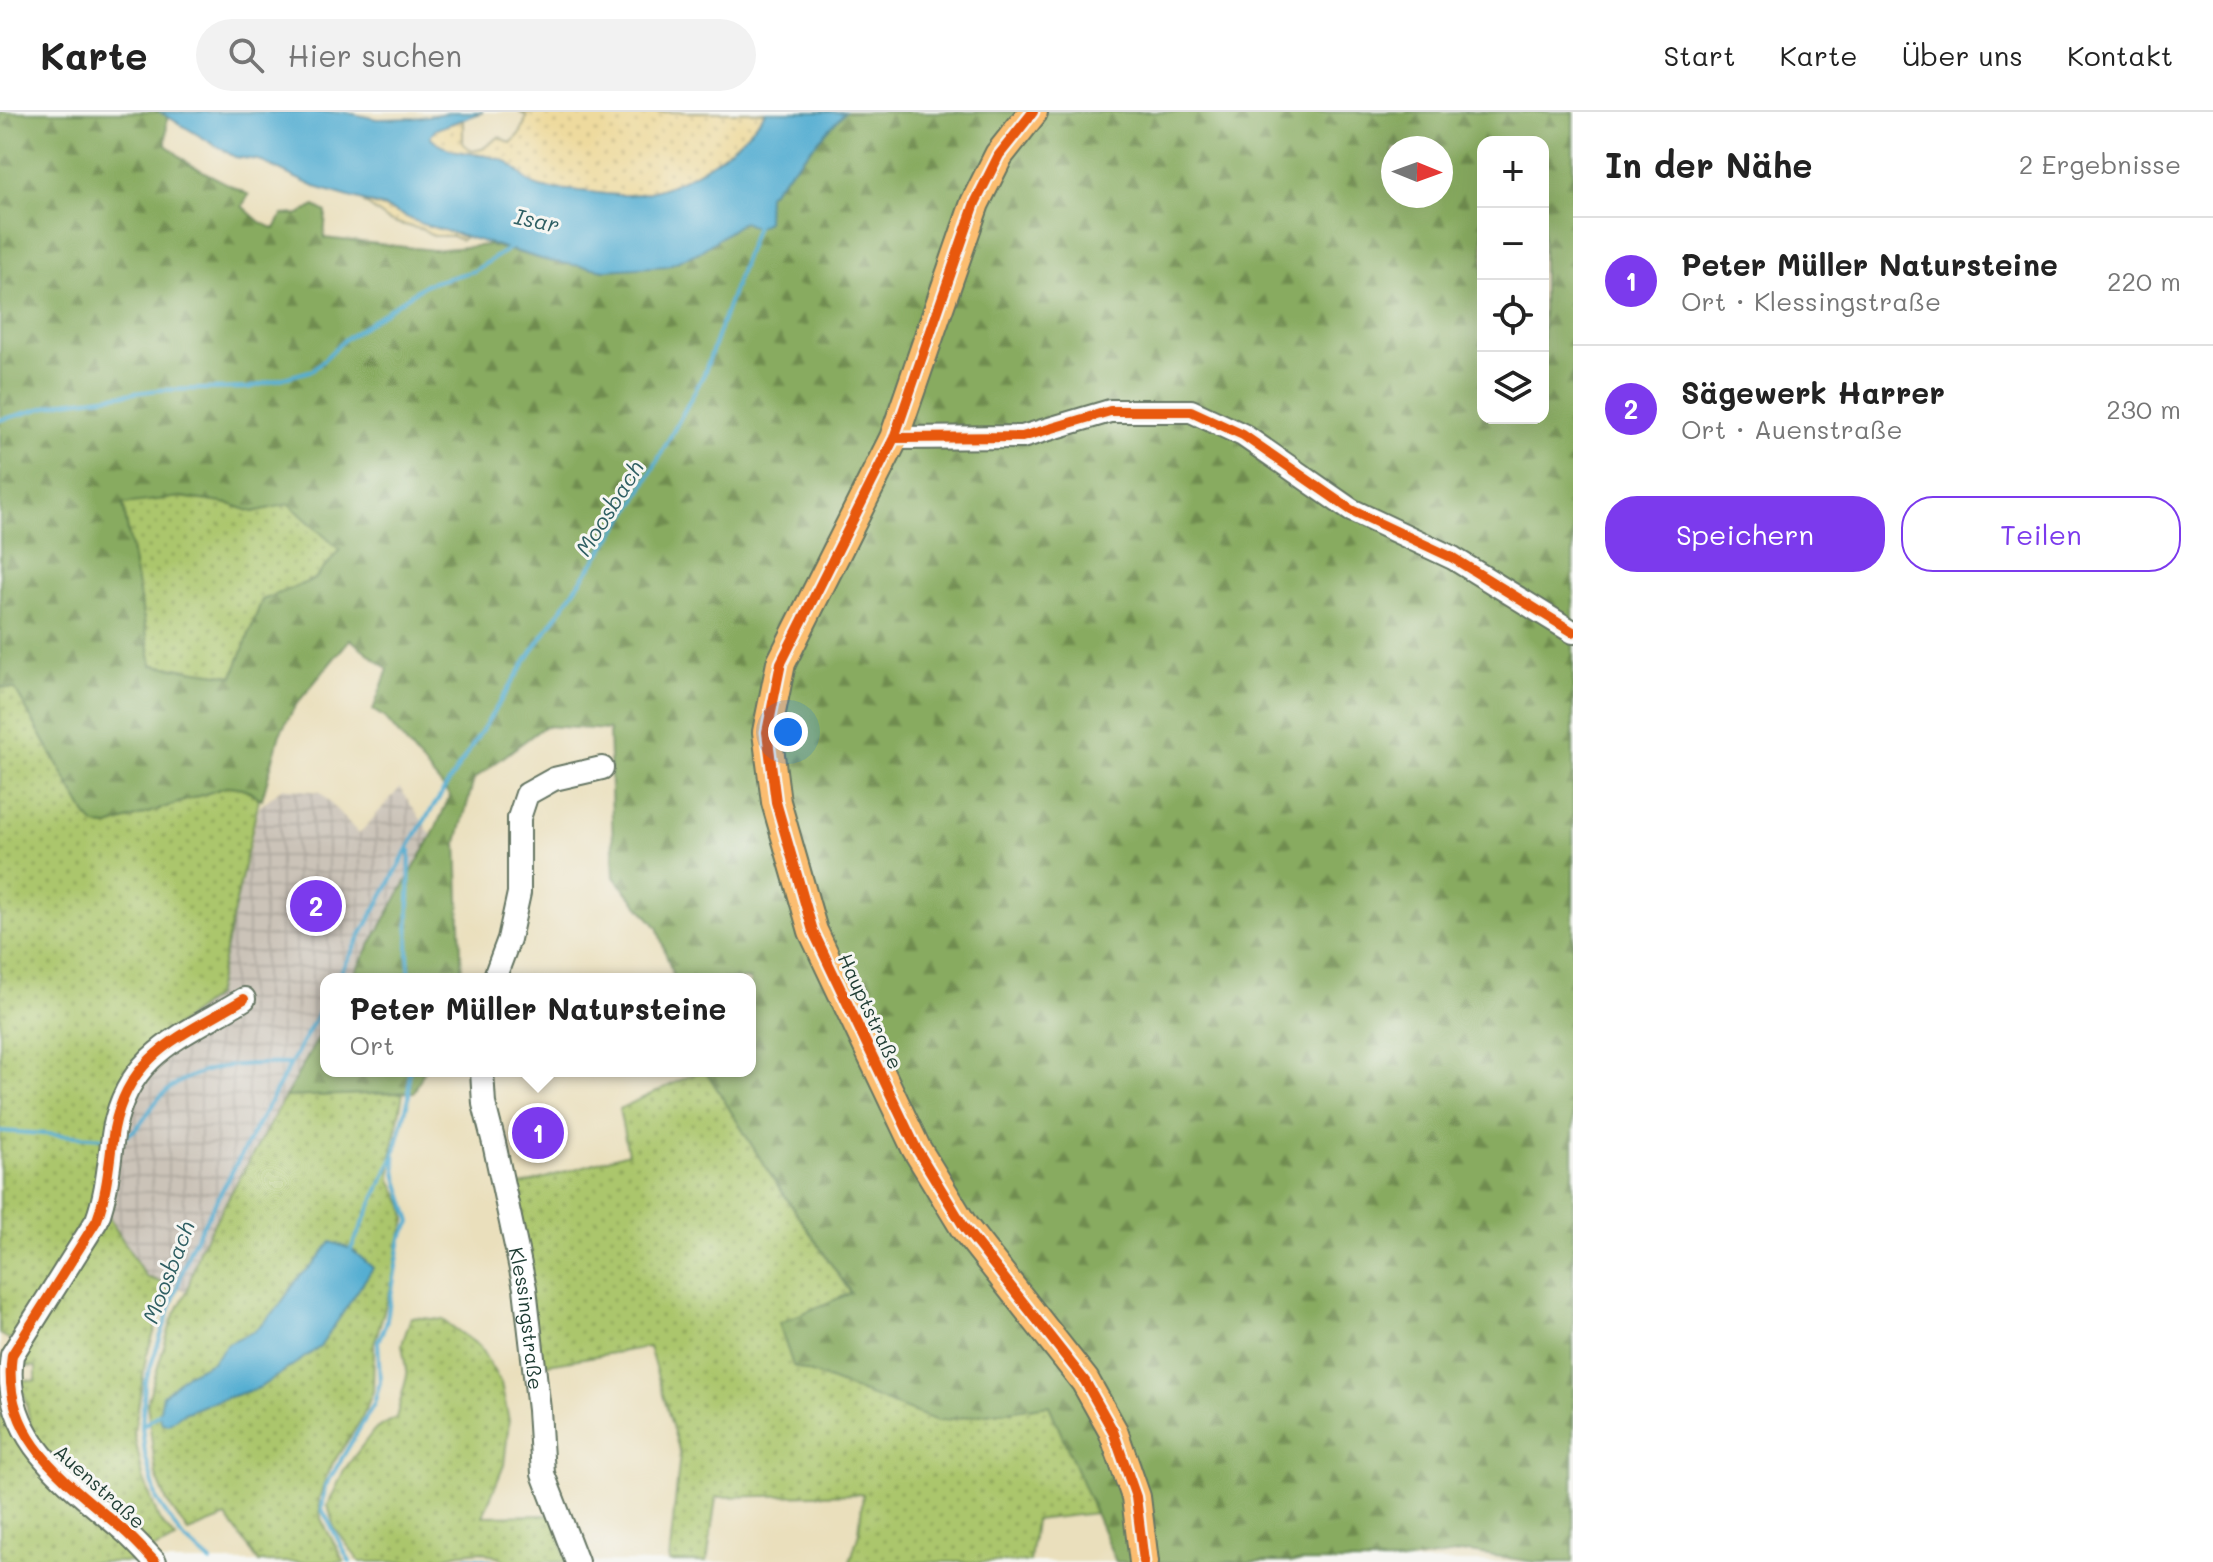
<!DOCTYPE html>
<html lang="de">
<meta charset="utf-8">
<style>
body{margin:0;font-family:Mali,sans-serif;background:#f2f2f2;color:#222}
.controls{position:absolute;right:24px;top:24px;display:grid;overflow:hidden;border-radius:16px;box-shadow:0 8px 32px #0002}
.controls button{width:72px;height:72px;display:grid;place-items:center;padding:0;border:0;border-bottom:2px solid #e0e0e0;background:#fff;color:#222;font:40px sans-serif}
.compass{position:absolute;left:1381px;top:24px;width:72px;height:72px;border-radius:50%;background:#fff;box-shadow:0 8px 32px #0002;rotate:91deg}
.you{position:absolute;left:788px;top:620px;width:28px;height:28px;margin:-20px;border:6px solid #fff;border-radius:50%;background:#1a73e8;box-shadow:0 0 0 12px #1a73e833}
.badge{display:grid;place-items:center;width:52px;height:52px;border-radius:50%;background:#7c3aed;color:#fff;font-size:26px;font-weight:700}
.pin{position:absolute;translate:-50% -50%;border:4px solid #fff;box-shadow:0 2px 8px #0006}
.popup{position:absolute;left:320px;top:861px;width:436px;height:104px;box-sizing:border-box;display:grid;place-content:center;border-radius:16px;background:#fff;filter:drop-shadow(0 2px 6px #0005);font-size:26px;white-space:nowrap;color:#767676}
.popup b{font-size:30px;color:#222}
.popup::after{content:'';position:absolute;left:50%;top:100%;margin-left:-16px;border:16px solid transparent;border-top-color:#fff}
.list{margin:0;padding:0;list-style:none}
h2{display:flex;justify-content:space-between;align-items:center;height:104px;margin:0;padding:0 32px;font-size:34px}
h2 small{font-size:26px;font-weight:400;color:#767676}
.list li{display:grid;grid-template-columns:52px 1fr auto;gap:24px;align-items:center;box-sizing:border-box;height:128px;padding:0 32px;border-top:2px solid #e0e0e0}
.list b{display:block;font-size:30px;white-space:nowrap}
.list p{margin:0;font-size:26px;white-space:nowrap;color:#767676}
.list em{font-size:26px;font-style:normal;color:#767676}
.actions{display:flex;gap:16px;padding:24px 32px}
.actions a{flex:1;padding:18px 0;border:2px solid #7c3aed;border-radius:32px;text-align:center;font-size:28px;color:#7c3aed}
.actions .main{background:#7c3aed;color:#fff}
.icon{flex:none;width:44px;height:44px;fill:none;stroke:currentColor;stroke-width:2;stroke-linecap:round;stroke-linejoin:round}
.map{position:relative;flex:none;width:1573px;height:1450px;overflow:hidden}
header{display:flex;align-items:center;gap:48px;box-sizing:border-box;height:112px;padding:0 40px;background:#fff;border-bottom:2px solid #e0e0e0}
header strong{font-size:38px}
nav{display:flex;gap:44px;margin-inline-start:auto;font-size:28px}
.search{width:560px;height:72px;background:#f2f2f2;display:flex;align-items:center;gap:20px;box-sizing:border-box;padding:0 28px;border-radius:44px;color:#767676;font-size:30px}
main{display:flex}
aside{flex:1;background:#fff}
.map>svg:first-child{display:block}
.industrial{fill:url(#industrial-grid)}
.green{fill:url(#green-dots);stroke:#658250;stroke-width:2}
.forest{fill:url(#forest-firs);stroke:#54744a;stroke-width:2;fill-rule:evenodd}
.sand{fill:url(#sand-dots);stroke:#868c69;stroke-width:2}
.water{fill:#55aed2;stroke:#3a7683;stroke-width:2}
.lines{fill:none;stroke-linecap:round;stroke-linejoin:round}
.stream{stroke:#55aed2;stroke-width:4}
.minor-casing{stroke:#667664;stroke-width:26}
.major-casing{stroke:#667664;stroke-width:32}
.minor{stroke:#fff;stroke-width:22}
.major{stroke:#fcbd6f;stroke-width:28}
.cycleway-casing{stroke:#f6f6f2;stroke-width:15}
.cycleway{stroke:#e8590c;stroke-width:10}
.labels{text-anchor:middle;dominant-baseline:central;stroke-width:6;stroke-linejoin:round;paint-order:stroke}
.street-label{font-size:20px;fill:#1f3d34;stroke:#f6f6f2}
.water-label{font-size:22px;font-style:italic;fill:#2f5f63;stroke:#f6f6f2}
</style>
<header>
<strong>Karte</strong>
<div class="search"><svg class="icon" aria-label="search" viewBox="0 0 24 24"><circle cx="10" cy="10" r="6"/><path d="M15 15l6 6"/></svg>Hier suchen</div>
<nav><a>Start</a><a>Karte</a><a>Über uns</a><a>Kontakt</a></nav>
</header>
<main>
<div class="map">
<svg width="1573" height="1450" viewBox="0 0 1573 1450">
<defs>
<pattern id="industrial-grid" width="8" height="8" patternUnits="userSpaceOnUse" patternTransform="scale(2)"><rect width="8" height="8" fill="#cbc3b8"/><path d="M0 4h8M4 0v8" fill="none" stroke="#aea89f"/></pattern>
<pattern id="green-dots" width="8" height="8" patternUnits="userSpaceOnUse" patternTransform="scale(2)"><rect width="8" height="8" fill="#abc66c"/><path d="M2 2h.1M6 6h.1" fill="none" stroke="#8ba25a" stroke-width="1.8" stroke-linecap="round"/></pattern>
<pattern id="forest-firs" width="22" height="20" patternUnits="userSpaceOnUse" patternTransform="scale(2)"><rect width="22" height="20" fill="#88ab60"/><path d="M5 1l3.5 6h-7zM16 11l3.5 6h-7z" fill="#6f8c50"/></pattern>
<pattern id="sand-dots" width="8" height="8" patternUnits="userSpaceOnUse" patternTransform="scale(2)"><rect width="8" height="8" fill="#eeda9e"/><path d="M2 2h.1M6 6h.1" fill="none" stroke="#ccbc89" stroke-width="1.8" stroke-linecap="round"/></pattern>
</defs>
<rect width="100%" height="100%" fill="#f6f6f2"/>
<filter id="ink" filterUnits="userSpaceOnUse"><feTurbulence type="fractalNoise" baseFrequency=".0125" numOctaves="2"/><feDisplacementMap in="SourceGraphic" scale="16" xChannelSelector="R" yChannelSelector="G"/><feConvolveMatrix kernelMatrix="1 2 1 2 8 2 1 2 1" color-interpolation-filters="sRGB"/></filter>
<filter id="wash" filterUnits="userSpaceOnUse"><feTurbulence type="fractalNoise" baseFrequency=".006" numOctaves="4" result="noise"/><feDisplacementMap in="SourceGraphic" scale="32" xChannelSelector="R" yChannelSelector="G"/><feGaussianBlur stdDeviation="1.8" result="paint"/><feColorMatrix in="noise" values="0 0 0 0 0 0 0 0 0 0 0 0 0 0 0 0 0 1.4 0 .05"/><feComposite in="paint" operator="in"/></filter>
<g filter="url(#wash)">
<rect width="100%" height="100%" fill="#eadfbc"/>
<path class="industrial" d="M 282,676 L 320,680 L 359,722 L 400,676 L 432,724 L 351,867 L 326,867 L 326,912 L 199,1138 L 187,1179 L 146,1165 L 98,1089 L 95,1022 L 144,938 L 215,884 L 259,695 Z"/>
<path class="green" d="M 180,385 L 229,392 L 253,400 L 289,391 L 340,438 L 315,467 L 262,488 L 233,564 L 152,553 L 123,391 Z
M 0,575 L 15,577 L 86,703 L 96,713 L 109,714 L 229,674 L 243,676 L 259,687 L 215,884 L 144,938 L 119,982 L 103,1082 L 16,1231 L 0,1222 Z
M 700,959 L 706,959 L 766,1056 L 937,1309 L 1049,1293 L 1096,1401 L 1035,1408 L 1030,1450 L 850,1450 L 859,1420 L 863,1382 L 716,1385 L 707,1450 L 669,1450 L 680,1341 L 649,1235 L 536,1254 L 508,1077 L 628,1041 L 619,997 Z
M 403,981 L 392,1039 L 391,1068 L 404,1094 L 406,1109 L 400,1126 L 392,1172 L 374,1232 L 373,1279 L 361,1308 L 329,1357 L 319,1387 L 321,1407 L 344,1450 L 259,1450 L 226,1405 L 188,1420 L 167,1390 L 156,1363 L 147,1291 L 172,1208 L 187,1179 L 199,1138 L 285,985 Z
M 107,1103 L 146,1165 L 170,1173 L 146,1245 L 134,1321 L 143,1365 L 159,1408 L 176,1427 L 152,1438 L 35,1334 L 21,1268 L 36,1269 L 36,1255 L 22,1254 L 20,1246 Z
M 411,1205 L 443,1208 L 479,1234 L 501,1271 L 509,1309 L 504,1353 L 483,1404 L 553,1403 L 567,1450 L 508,1450 L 482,1439 L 460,1441 L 425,1450 L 360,1450 L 334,1415 L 328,1393 L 344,1358 L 374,1318 L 396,1306 L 407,1264 L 402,1232 Z
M 0,1303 L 13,1305 L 141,1443 L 133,1450 L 0,1450 Z"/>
<path class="forest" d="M 0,0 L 160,0 L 167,4 L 166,33 L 191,53 L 249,83 L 242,94 L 260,110 L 275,117 L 282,103 L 299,102 L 315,94 L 326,100 L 324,126 L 433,138 L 489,133 L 549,149 L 606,158 L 722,124 L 743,110 L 845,0 L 1573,0 L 1573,1450 L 1534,1450 L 1469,1440 L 1401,1450 L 1116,1450 L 1049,1293 L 937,1309 L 793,1254 L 779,1211 L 851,1181 L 766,1056 L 706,959 L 750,959 L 750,867 L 674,867 L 657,815 L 614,765 L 609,618 L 545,614 L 474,667 L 457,730 L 462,867 L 351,867 L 432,724 L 450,684 L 385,606 L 373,598 L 388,557 L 350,527 L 295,594 L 280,622 L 262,687 L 243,676 L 229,674 L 109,714 L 95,713 L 86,703 L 15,577 L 0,575 ZM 1483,30 L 1543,30 L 1543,306 L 1483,306 ZM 1393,36 L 1441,36 L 1441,84 L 1393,84 ZM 181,385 L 229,392 L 253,400 L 289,392 L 340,438 L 315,467 L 262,488 L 233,564 L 152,553 L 123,392 Z
M 326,912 L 326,959 L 424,959 L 414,980 L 285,985 Z"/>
<path class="sand" d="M 519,0 L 766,0 C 737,39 679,81 628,83 C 612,84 595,80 579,79 C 566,77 549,79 537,74 C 524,70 516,53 503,48 C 478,39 450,45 429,25 L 435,17 L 463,8 L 463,32 L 472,39 L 482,37 L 499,25 L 511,31 L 521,20 L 527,4 Z
M 363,90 C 398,99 431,114 465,125 L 461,128 L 452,124 L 434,124 L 424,118 L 389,109 Z"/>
<path class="water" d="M 160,0 L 344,0 L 377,7 L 415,6 L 452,0 L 483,0 L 436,17 L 430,25 C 450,45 478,39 503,48 C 516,53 524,70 537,74 C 549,79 566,77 579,79 C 595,80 613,84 628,83 C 679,81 737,39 766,0 L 845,0 L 768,83 L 767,110 L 756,116 L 743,110 L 699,140 L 667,154 L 606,158 L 549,149 L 422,112 L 384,95 L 315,75 L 258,48 L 235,45 Z
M 331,1130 L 351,1137 L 373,1156 L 320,1235 L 259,1276 L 209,1291 L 182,1302 L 168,1312 L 162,1311 L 159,1302 L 163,1283 L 187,1262 L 212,1250 L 228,1231 L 254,1219 L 276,1198 L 300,1164 L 313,1153 Z"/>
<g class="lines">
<path class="stream" d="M 0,308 L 65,290 L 158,278 L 248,276 L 313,258 L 344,228 L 426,172 L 474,159 L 510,136
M 410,738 L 408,843 L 410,867
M 337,867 L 418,719 L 531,541 L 634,392 L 704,262 L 756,114
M 0,1019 L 105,1026
M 122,1025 C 141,1019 147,999 160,985 C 195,951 244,951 290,952
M 351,1137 L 394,1044
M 142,1314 L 159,1302
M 211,1450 L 181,1424 L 157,1388 L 145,1342 L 142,1314 L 145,1271 L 190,1137 L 326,887
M 350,1450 L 322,1397 L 325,1375 L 374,1292 L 380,1270 L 378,1229 L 386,1212 L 401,1126 L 411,1110 L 397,1065 L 394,1043 L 409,985 L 409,959
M 450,1450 C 463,1444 479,1445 493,1450"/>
</g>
</g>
<g filter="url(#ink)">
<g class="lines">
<defs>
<g id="minor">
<path d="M 894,326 L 1022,325 L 1110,299 L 1191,299 L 1243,323 L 1351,398 L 1453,446 L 1573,520"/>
<path d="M 494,867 L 509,827 L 519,781 L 519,706 L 527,682 L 554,667 L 602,656"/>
<path id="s1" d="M 482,959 L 484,992 L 494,1031 L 525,1176 L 539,1298 L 543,1362 L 577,1450"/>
<path d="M 155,1450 C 144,1438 132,1425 120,1415 C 66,1369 0,1325 12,1243 L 97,1108 C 108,1078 109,1048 114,1017 C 129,940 183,924 244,887"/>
</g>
<path id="major" d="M 1033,0 L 999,43 L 975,91 L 894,326 L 781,551 L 767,620 L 776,690 L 813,819 L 916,1036 L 964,1115 L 1085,1269 L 1113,1319 L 1136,1385 L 1144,1450"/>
</defs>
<use href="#minor" class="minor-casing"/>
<use href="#major" class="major-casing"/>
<use href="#minor" class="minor"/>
<use href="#major" class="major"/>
<defs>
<path id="cycleway" d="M 1033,0 L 999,43 L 975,91 L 894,326 L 781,551 L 767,620 L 776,690 L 813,819 L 916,1036 L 964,1115 L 1085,1269 L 1113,1319 L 1136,1385 L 1144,1450
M 894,326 L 1022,325 L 1110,299 L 1191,299 L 1243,323 L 1351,398 L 1453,446 L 1573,520
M 155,1450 C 144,1438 132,1425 120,1415 C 66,1369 0,1325 12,1243 L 97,1108 C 108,1078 109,1048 114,1017 C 129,940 183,924 244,887"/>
</defs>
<use href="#cycleway" class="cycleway-casing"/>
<use href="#cycleway" class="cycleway"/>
</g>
</g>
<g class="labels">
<g class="street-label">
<text transform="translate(871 899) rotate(65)">Hauptstraße</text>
<text stroke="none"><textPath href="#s1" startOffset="252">Klessingstraße</textPath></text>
<text transform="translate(100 1374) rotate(42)">Auenstraße</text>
</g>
<g class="water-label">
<text transform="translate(537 108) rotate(12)">Isar</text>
<text transform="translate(609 396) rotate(-58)">Moosbach</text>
<text transform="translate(168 1160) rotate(-69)">Moosbach</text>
</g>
</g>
</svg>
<div class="controls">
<button>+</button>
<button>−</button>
<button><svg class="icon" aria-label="locate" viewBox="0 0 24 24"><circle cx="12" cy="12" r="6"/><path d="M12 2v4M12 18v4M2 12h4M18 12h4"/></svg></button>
<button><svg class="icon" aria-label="layers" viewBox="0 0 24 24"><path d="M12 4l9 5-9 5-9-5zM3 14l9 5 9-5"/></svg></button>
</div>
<svg class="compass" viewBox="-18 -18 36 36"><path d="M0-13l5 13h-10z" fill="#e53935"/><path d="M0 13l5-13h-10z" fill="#767676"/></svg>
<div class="you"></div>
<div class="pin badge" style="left:538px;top:1021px">1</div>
<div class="popup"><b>Peter Müller Natursteine</b>Ort</div>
<div class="pin badge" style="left:316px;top:794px">2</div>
</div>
<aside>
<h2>In der Nähe<small>2 Ergebnisse</small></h2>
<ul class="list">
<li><span class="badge">1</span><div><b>Peter Müller Natursteine</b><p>Ort · Klessingstraße</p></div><em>220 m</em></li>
<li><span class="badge">2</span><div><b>Sägewerk Harrer</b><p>Ort · Auenstraße</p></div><em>230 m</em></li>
</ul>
<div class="actions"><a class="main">Speichern</a><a>Teilen</a></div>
</aside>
</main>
